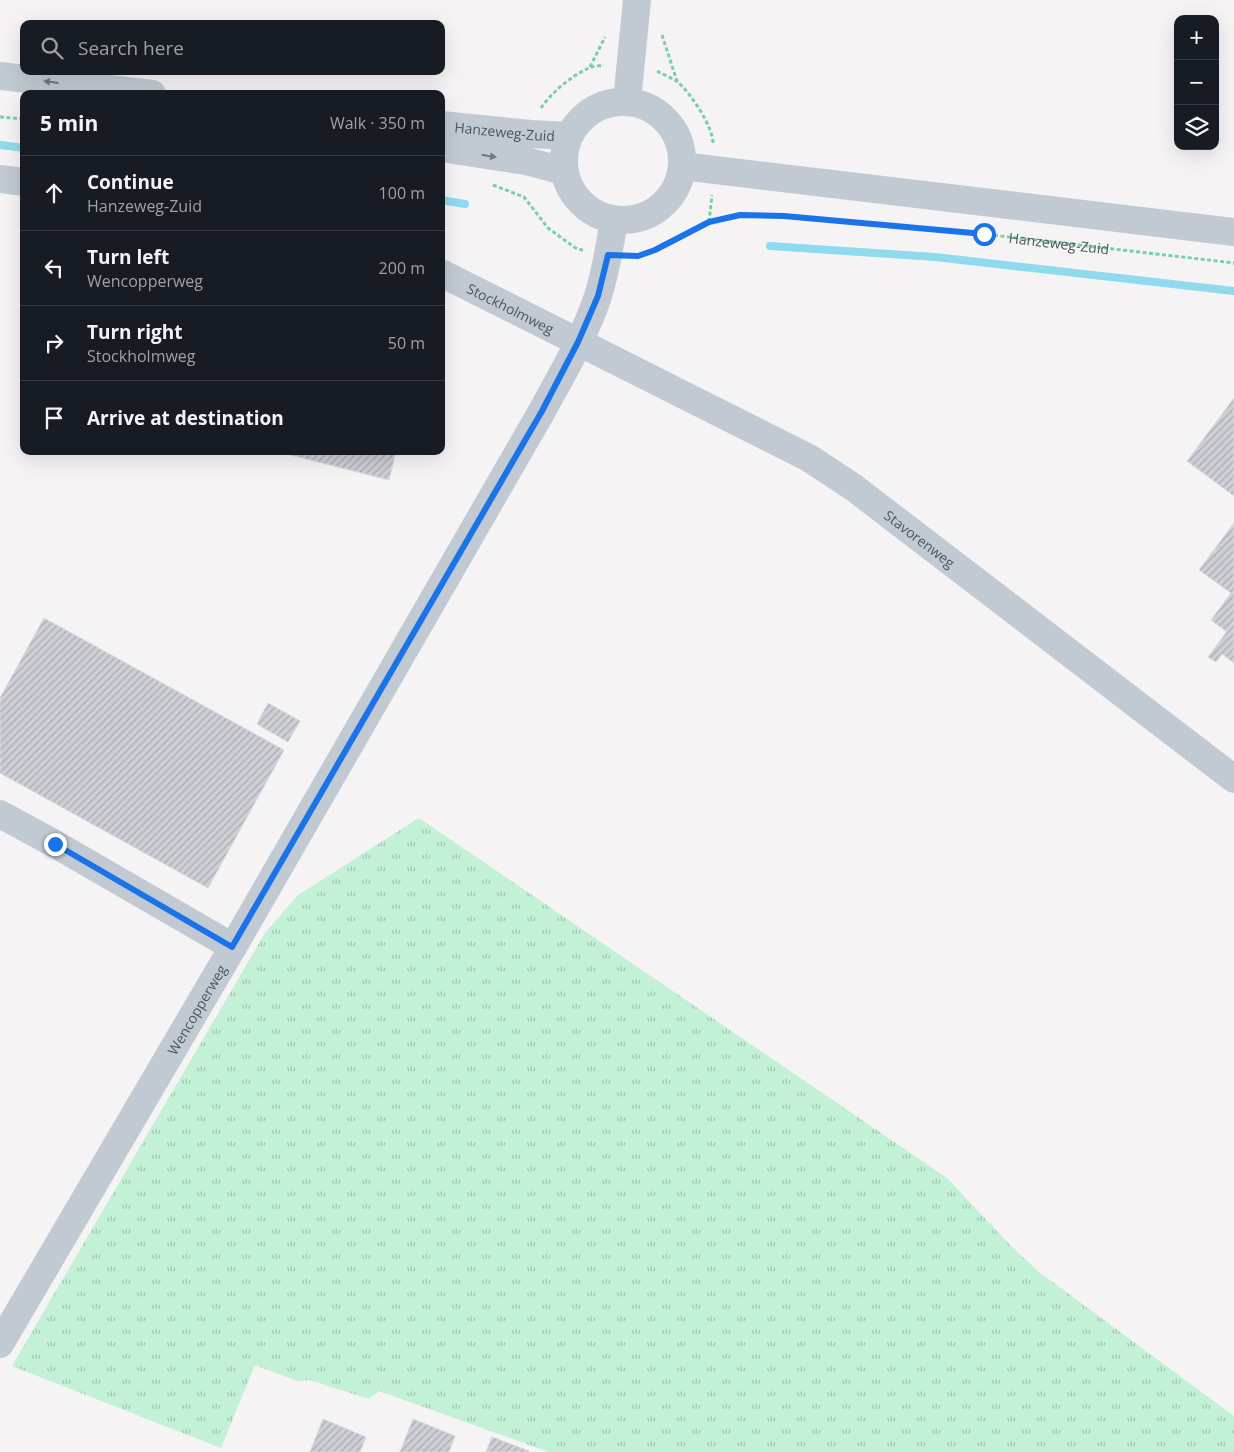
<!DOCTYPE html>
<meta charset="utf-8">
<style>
body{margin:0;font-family:"Open Sans",sans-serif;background:#20242c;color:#f1f3f6}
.controls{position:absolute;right:15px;top:15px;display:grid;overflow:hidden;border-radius:10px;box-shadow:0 5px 20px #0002}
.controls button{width:45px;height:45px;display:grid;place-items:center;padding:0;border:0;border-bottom:1px solid #363941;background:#171b24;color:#f1f3f6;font:25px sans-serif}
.stop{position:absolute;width:15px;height:15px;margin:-11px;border:4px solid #1a73e8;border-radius:50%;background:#fff}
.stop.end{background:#1a73e8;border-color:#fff;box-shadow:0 1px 5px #0008}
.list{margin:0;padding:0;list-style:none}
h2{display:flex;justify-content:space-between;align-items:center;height:65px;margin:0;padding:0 20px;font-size:21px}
h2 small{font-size:16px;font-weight:400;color:#9ea1a6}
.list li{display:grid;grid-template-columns:32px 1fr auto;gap:15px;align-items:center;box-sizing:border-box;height:75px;padding:0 20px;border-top:1px solid #363941}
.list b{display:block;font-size:19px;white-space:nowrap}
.list p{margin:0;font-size:16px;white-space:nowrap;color:#9ea1a6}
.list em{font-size:16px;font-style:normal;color:#9ea1a6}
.icon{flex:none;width:28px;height:28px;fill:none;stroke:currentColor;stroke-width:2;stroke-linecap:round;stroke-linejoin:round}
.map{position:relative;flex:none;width:1234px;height:1452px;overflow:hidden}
.search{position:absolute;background:#171b24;box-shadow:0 5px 20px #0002;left:20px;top:20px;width:425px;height:55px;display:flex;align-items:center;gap:12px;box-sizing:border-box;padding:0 18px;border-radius:10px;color:#9ea1a6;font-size:19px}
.panel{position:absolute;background:#171b24;box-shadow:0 5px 20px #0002;left:20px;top:90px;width:425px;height:365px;border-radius:10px}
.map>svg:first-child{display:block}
.grass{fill:url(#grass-tufts)}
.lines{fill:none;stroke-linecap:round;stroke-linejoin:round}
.stream{stroke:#90daee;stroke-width:8}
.building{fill:url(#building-hatch);stroke:#d7d9de}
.path{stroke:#7ad0a6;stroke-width:3;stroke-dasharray:4 2.5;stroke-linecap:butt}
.minor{stroke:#c1cad2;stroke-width:28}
.tertiary{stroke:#c1cad2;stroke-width:28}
.oneway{fill:#6e7983}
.route{stroke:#1a73e8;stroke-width:6}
.labels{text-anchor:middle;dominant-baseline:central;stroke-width:4;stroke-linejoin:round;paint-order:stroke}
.street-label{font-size:14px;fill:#4a5661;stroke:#fff}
</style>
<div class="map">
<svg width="1234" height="1452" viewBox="0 0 1234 1452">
<defs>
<pattern id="grass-tufts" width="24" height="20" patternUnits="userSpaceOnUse" patternTransform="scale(1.25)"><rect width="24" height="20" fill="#c3f1d5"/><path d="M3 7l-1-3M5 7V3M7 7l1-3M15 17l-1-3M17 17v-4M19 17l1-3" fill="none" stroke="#a0c6b0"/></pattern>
<pattern id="building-hatch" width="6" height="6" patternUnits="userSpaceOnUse" patternTransform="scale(1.25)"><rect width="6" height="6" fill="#cdcfd5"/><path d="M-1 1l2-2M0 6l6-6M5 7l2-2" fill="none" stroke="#a8abb0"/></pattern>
</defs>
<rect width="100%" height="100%" fill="#f5f3f3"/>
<path class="grass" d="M 419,818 L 947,1178 L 1013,1248 L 1039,1272 L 1234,1416 L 1234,1452 L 549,1452 L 379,1391 L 369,1399 L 309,1380 L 297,1381 L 255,1365 L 221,1448 L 12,1366 L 265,933 L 298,895 Z"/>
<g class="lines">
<path class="stream" d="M 0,145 L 24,148
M 441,200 L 465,204
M 770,246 L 935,257 L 1234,291"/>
</g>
<path class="building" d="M 1234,398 L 1234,496 L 1187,461 Z
M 275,451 L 396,451 L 389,480 Z
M 1234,523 L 1234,622 L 1227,632 L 1211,620 L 1231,593 L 1199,570 Z
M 44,618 L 284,750 L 208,888 L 0,773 L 0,698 Z
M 1234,622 L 1234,663 L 1222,654 L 1216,662 L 1208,657 Z
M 268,703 L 300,721 L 288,742 L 257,724 Z
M 323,1419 L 366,1437 L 360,1452 L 310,1452 Z
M 413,1419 L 455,1436 L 449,1452 L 400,1452 Z
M 492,1437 L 529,1451 L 529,1452 L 486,1452 Z"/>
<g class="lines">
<g class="path">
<path d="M 662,35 L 677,81"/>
<path d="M 590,67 L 605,37"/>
<path d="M 657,71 C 664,75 672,78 678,82 C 691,94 713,126 713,144"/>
<path d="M 541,108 C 552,92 571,76 589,68 C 593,66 599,66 604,65"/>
<path d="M 0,117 L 24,119"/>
<path d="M 493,185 L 524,197 L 548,228 L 577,249 L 583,250"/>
<path d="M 709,222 L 712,195"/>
<path id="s1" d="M 633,256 L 637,256 L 655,250 L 709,222 L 740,215 L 784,216 L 984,234 L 1234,263"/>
</g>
<g class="minor">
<path d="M 0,179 L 24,182"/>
<path id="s2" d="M 441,273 L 809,458 L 853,487 L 1234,779"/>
<path d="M 0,814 L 55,844 L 233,947"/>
</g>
<g class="tertiary">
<path d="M 0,76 L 152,94"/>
<path d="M 627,101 L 637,0"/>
<circle cx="623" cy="161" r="59"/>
<path id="s3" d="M 441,125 L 531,134 L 569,136"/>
<path d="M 441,148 L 526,161 L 564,171"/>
<path d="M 682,166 L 1234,232"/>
<path id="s4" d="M 0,1344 L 233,947 L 542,411 C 562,374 585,336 598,296 C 606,271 610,245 614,220"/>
</g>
</g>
<defs><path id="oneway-solid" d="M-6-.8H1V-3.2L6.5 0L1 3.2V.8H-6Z" transform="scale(1.25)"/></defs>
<g class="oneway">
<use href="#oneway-solid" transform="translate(51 82) rotate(-173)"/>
<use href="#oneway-solid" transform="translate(489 156) rotate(9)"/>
</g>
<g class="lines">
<path class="route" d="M 55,844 L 232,947 L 542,411 L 578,342 L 598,296 L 608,255 L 638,256 L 655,250 L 709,222 L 740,215 L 784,216 L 984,234"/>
</g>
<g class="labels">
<g class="street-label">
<text stroke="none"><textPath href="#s3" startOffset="64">Hanzeweg-Zuid</textPath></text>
<text stroke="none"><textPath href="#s1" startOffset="436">Hanzeweg-Zuid</textPath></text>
<text stroke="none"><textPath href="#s2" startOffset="78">Stockholmweg</textPath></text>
<text stroke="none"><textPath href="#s2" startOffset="549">Stavorenweg</textPath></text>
<text stroke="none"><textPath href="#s4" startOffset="388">Wencopperweg</textPath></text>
</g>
</g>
</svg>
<div class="controls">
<button>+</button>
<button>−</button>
<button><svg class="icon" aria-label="layers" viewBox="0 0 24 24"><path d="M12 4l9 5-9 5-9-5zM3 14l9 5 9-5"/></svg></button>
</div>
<div class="stop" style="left:984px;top:234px"></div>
<div class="stop end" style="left:55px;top:844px"></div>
<div class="search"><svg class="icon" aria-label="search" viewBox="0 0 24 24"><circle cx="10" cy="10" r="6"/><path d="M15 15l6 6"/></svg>Search here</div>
<section class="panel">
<h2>5 min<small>Walk · 350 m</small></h2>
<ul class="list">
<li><svg class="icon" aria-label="ahead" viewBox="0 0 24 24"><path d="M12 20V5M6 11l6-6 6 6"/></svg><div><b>Continue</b><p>Hanzeweg-Zuid</p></div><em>100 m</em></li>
<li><svg class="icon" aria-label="left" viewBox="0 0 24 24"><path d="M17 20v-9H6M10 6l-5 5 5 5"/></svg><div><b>Turn left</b><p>Wencopperweg</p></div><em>200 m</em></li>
<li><svg class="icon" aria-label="right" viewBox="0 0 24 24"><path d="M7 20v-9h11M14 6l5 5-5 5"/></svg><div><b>Turn right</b><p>Stockholmweg</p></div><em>50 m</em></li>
<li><svg class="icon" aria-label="arrive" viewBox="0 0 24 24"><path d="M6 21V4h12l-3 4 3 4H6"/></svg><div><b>Arrive at destination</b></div></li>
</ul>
</section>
</div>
